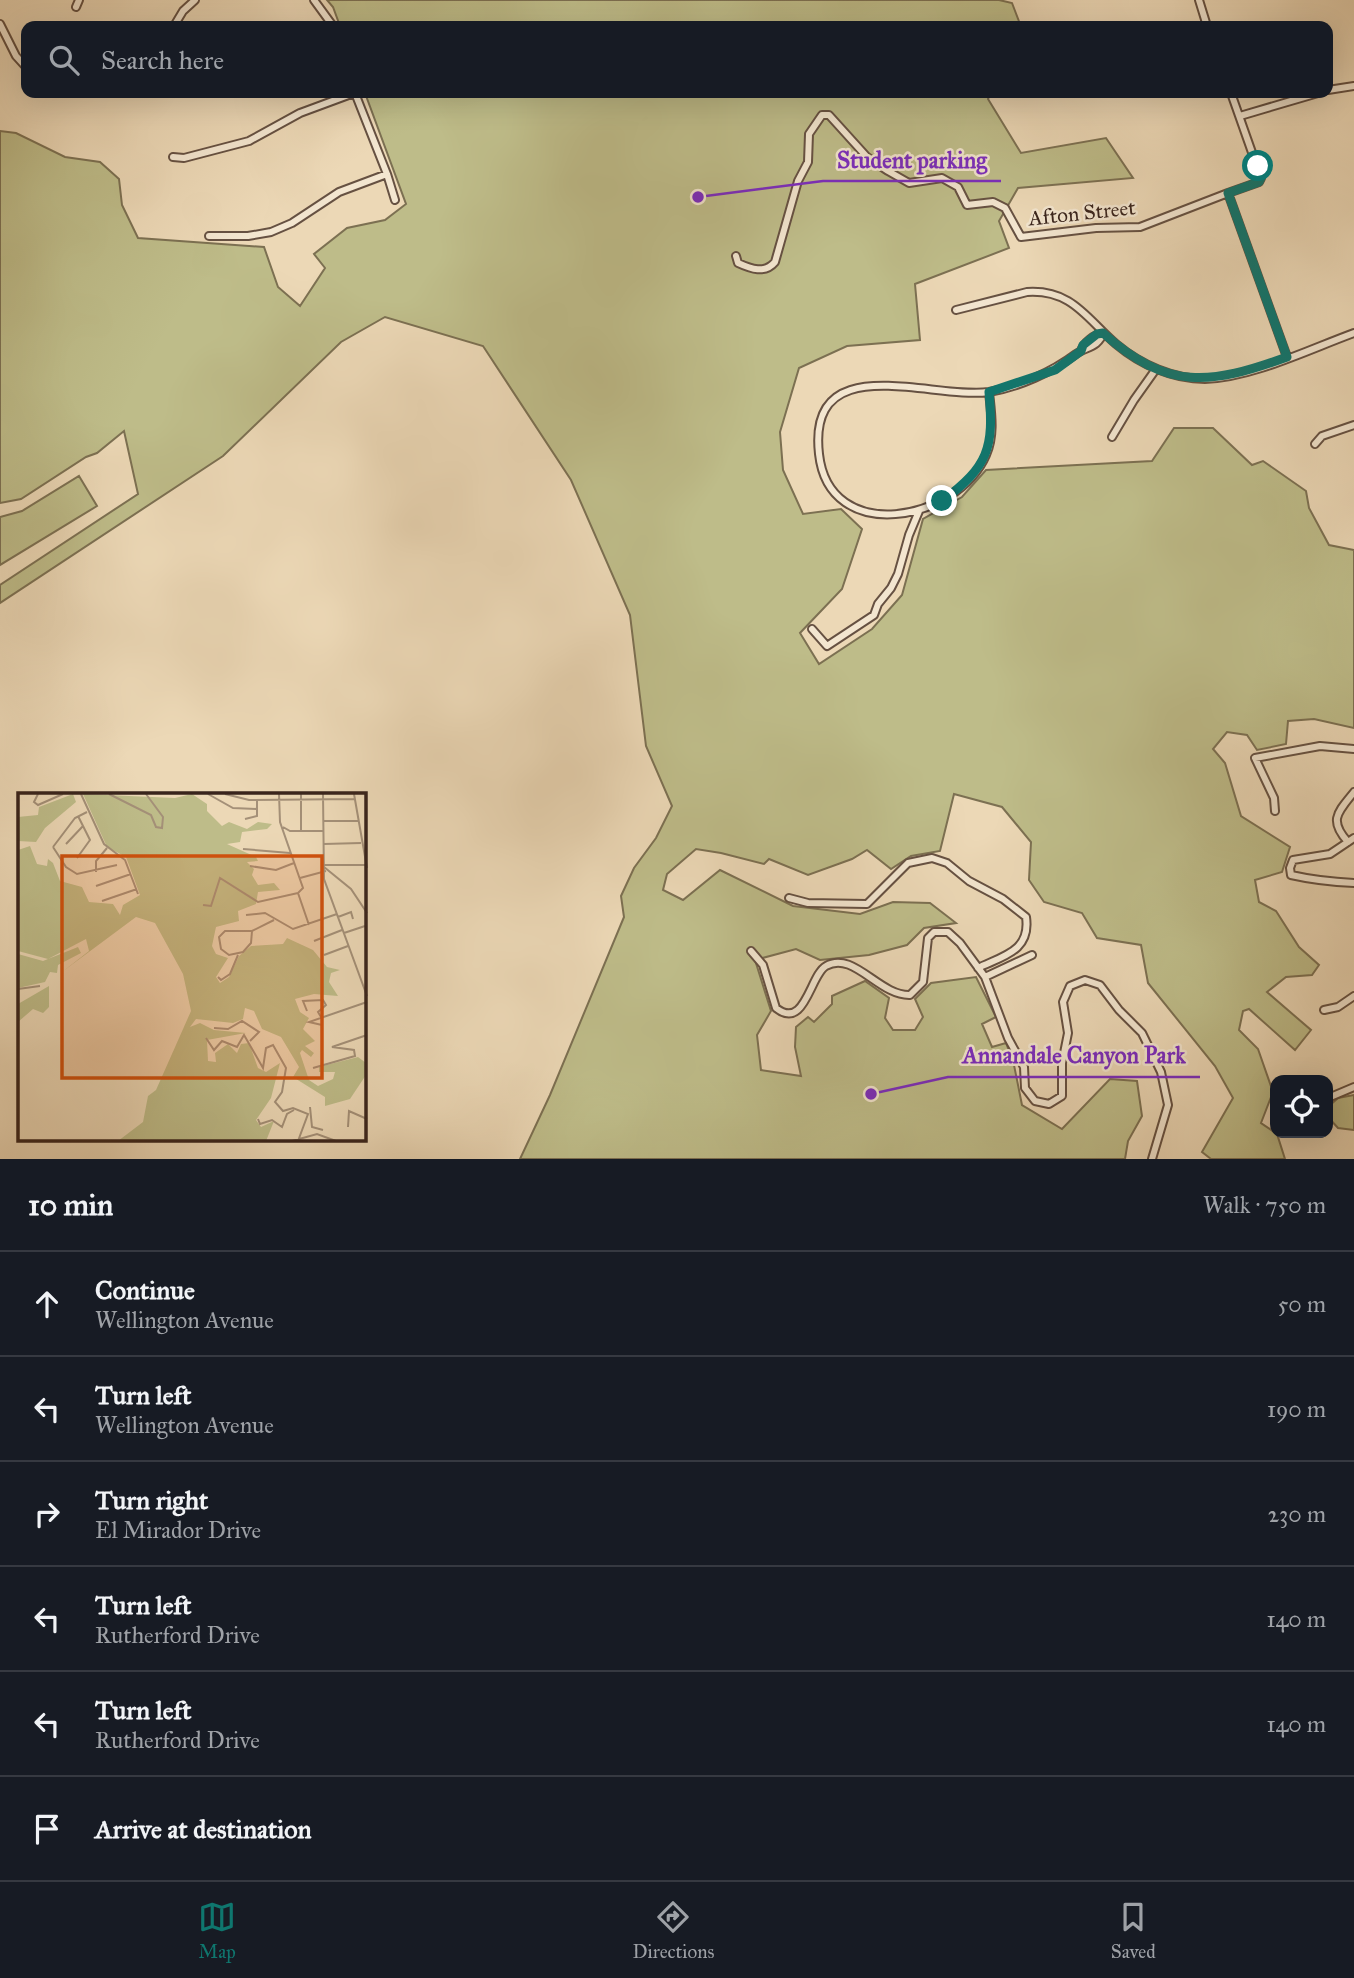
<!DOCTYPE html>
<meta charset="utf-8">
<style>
body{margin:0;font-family:"IM FELL Great Primer",serif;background:#242831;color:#f1f3f6}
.controls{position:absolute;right:21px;bottom:21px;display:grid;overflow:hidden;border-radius:14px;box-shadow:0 7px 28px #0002}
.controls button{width:63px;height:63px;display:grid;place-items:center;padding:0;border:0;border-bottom:2px solid #363941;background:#171b24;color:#f1f3f6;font:35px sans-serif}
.stop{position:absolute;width:21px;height:21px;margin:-16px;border:5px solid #0f766e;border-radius:50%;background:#fff}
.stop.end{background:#0f766e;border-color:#fff;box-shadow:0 2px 7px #0008}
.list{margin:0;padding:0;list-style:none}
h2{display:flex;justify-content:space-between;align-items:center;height:91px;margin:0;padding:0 28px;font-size:30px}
h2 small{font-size:23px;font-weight:400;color:#9ea1a6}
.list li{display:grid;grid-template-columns:46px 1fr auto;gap:21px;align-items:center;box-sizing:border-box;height:105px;padding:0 28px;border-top:2px solid #363941}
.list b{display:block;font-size:26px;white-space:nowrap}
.list p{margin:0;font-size:23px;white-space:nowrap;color:#9ea1a6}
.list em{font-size:23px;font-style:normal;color:#9ea1a6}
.icon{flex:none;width:38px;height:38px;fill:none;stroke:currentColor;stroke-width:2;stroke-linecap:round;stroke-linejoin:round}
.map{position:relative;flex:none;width:1354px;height:1159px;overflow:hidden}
.search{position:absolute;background:#171b24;box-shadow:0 7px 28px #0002;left:21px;right:21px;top:21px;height:77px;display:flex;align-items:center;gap:18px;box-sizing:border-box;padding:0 24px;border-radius:14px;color:#9ea1a6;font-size:26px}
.sheet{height:721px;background:#171b24}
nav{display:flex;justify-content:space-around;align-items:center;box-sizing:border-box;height:98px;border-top:2px solid #363941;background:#171b24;font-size:19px;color:#9ea1a6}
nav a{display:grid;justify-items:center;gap:4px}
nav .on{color:#0f766e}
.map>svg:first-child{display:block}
.green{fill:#bebc89;stroke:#7c7052;stroke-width:2}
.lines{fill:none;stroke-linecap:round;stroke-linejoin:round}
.minor-casing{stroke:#665142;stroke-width:10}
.minor{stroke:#f3e6d0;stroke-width:6}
.route{stroke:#0f766e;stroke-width:9}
.labels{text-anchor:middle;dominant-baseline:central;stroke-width:5;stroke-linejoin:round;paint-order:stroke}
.street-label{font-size:21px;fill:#39241c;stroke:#f3e6d0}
.inset-road{fill:none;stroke:#a49078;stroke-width:2}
.view{fill:#ce510e;fill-opacity:0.15;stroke:#ce510e;stroke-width:3.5}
.inset-edge{fill:none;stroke:#39241c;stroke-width:3.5}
.leader{fill:none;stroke:#7b2cbf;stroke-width:2.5}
.callout-dot{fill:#7b2cbf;stroke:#f3e6d0;stroke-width:2.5}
.callout-label{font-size:23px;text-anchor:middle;font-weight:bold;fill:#7b2cbf;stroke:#f3e6d0;stroke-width:5;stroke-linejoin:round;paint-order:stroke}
</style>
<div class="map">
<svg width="1354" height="1159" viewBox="0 0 1354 1159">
<rect width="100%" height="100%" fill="#ecd8b6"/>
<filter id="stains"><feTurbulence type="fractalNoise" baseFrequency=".00286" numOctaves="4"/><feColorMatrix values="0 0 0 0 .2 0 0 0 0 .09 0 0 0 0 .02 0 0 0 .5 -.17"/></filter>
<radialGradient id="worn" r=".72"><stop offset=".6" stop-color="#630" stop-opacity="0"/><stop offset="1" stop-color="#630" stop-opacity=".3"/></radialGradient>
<path class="green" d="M 327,0 L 999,0 L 1012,3 L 1020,24 L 971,24 L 968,26 L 340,26 L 333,7 Z
M 365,93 L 991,93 L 988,99 L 1021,153 L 1106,138 L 1133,178 L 1018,188 L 999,221 L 1009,248 L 915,284 L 920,340 L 847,346 L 799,368 L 780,432 L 783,470 L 803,514 L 841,509 L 862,529 L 842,589 L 800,633 L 819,664 L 872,629 L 902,595 L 923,519 L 962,497 L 986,470 L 1152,461 L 1174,428 L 1213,428 L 1252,465 L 1263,461 L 1306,491 L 1309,508 L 1329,545 L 1354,550 L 1354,728 L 1314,719 L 1288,721 L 1286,744 L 1257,750 L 1247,735 L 1227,732 L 1213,749 L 1225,763 L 1241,816 L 1290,847 L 1282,872 L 1255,880 L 1259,902 L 1276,911 L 1299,947 L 1319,965 L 1312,975 L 1286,977 L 1267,992 L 1311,1030 L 1295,1050 L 1249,1009 L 1243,1011 L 1239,1030 L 1258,1049 L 1273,1092 L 1261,1123 L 1277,1134 L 1285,1159 L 1211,1159 L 1202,1152 L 1233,1098 L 1215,1066 L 1148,983 L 1141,945 L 1097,938 L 1082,913 L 1044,902 L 1029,880 L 1031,842 L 1002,807 L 954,794 L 940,851 L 911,856 L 891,869 L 867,850 L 852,859 L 808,875 L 769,859 L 764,864 L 721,853 L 696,849 L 667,874 L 663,890 L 683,900 L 720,870 L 793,906 L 860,914 L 893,902 L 930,903 L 956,923 L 924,928 L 907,945 L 869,955 L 820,960 L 796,949 L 755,960 L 771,1011 L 757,1035 L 761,1070 L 801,1076 L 795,1047 L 796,1027 L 808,1017 L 814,1022 L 832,1004 L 832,996 L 865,981 L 889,998 L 885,1018 L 893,1030 L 915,1030 L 923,1017 L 915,999 L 931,983 L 976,977 L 996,1017 L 982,1024 L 992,1047 L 1006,1043 L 1013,1060 L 1022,1105 L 1062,1129 L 1110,1079 L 1137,1081 L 1142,1116 L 1128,1141 L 1125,1159 L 520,1159 L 550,1095 L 624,917 L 621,896 L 634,868 L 656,838 L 672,806 L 646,746 L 630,615 L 571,480 L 483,346 L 385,317 L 341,342 L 223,456 L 0,603 L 0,585 L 138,494 L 124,431 L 97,453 L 86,457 L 21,499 L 0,503 L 0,131 L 16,133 L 65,157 L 100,162 L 119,179 L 122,205 L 138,238 L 264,247 L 278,287 L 300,306 L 325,268 L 314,254 L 347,228 L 385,220 L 406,204 Z
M 79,476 L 97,506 L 0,565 L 0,517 L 22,511 Z
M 1354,1095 L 1354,1130 L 1338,1128 L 1328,1117 L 1328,1107 L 1338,1098 Z"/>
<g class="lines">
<defs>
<path id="minor" d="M 314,0 L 333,26
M 1199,0 L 1207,26
M 76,7 L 79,0
M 0,24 L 16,56 L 26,67
M 174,26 L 183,11 L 195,0
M 1328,90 L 1354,86
M 355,93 L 387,174 L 395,200
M 1231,93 L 1261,178 L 1259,182 L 1228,193 L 1287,357
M 1240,116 L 1318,93
M 173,157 L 184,158 L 249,141 L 300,113 L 354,93
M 209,236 L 248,236 L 271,232 L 292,223 L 339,192 L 387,174
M 736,256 L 738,263 C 751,269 765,274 775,262 L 798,181 L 808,162 L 809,134 L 822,115 L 829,115 L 867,157 L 888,171 L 909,183 L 942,178 L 958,187 L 967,205 L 993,202 L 1005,208 L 1021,237 L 1096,228 L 1140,227 L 1228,193
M 956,310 L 1027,292 C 1072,289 1087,319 1116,344 C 1141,365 1173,379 1205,379 C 1251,378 1310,349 1354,333
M 1081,351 C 1084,342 1094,335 1103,333
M 989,392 C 991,412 995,435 986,455 C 957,522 829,546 819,454 C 807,347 931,400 989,392 C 1019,387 1052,372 1076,354 C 1086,347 1099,347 1103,333
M 1112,437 L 1134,400 L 1156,369
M 1315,444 L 1322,436 L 1354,425
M 812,629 L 827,646 L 874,615 L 878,604 L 891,588 L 898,574 L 909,535 L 919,511
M 1275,811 L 1274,798 L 1255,758 L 1320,746 L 1354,749
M 1354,838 L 1330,854 L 1293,860 L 1290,868 L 1291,875 C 1313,880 1332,882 1354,883
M 1348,842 C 1328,820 1338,812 1354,792
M 789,898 L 808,903 L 867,904 L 908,863 L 932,858 L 947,863 L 969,881 L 1003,899 L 1026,917 C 1031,951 1003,956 978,968
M 751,951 L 763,965 L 776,1008 C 805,1031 810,975 826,966 C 853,950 879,996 910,995 L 923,982 L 928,938 L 934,932 L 948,932 L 960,943 L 985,977 L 1008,1038 L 1024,1067 L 1025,1088 L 1035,1101 L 1049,1104 L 1062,1096 L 1062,1063 L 1068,1033 L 1063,1002 L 1070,986 L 1085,980 L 1100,985 L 1119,1010 L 1142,1033 L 1161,1072 L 1168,1105 L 1152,1159
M 985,977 L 1032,955
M 1324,1010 L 1338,1007 L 1354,996
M 1328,1098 L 1354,1087"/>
</defs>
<use href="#minor" class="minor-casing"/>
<use href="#minor" class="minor"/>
</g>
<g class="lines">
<path class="route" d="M 942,501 C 989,466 994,448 989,392 L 1055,370 L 1081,351 L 1083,345 L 1097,334 L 1103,333 C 1168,391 1210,385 1287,357 L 1228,193 L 1259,182 L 1261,178 L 1258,166"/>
</g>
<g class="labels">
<g class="street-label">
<text transform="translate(1082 213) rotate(-6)">Afton Street</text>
</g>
</g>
<g transform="translate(18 793)">
<rect width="348" height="348" fill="#ecd8b6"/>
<path d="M 55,1 L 58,9 L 27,35 L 18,49 L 0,48 L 0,24 L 20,22 L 21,14 ZM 65,1 L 157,5 L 174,1 L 189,11 L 189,18 L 204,33 L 211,29 L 229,36 L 240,29 L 254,31 L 249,36 L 224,39 L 222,49 L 209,51 L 238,64 L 240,68 L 229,69 L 236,76 L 234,82 L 240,92 L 256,90 L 262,97 L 240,99 L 238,111 L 220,118 L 221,128 L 198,134 L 194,153 L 198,161 L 210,165 L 198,184 L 202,190 L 211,184 L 221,163 L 233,153 L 265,151 L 269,145 L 295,157 L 309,174 L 322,177 L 313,180 L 311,189 L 320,203 L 296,201 L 277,206 L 282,219 L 291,225 L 285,236 L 297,248 L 287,253 L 296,260 L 293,264 L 284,257 L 282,260 L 291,287 L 300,293 L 315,286 L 317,279 L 301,279 L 301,274 L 340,264 L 348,270 L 348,282 L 332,306 L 307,313 L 307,304 L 275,284 L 281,274 L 263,244 L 244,236 L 236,218 L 227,215 L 225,226 L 215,230 L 178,226 L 172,234 L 182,230 L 196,237 L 228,240 L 189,247 L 190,268 L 198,269 L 197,260 L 210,251 L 219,260 L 223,251 L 231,250 L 240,275 L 248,279 L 262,270 L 253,305 L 238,327 L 243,334 L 256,328 L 248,348 L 100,348 L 125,329 L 130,303 L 138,297 L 173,218 L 165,181 L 137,130 L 118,124 L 44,179 L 71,158 L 68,146 L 30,166 L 0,158 L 0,57 L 12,53 L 19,71 L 29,73 L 30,66 L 35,70 L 42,88 L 64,94 L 71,109 L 95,111 L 102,122 L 105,112 L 122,102 L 108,64 L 89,54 ZM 60,154 L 63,160 L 40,172 L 39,180 L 32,179 L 27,189 L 0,195 L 0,161 L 25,168 ZM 31,193 L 31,214 L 25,220 L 15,216 L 0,229 L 0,211 Z" fill="#bebc89"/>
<path class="inset-road" d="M 20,1 L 16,9 L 20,12 L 45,1M 63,1 L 86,51 L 107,67 L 120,101M 91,1 L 133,22 L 138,34 L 144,35 L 145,24 L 128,1M 190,1 L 215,15 L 239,16M 207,1 L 231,7 L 337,6M 261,1 L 262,29 L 285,95 L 280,100 L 291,132M 283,1 L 283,38M 305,1 L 306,86 L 349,203M 336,1 L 349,75M 227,26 L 239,23 L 239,7M 305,28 L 340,28M 265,34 L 272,38 L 305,38M 48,51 L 65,33M 306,51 L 343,50M 35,54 L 48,74 L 59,81 L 99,72M 35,54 L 57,25 L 69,19M 225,56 L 272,60M 59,65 L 72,47 L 60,23M 306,72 L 347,72M 232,73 L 258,77 L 276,70M 306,74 L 333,96 L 349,120M 78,79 L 78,68 L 89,55M 282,85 L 308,78M 78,93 L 113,81M 84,108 L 119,96M 185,112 L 193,113 L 202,85 L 240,109 L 280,100M 228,122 L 247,120 L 275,136 L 319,121M 320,124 L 333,119 L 335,126M 234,138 L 233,150 L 225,159 L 211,162 L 203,156 L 201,144 L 207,138 L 234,138 L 256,127M 326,140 L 347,133M 296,148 L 324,137M 306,162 L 330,153M 200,184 L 203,187 L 212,181 L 220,162M 0,196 L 22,193M 289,218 L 285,208 L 305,207 L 308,212 L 300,219 L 303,224M 304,232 L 291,229 L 349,209M 196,235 L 210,236 L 224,228 L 241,239 L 232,248M 188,245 L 196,257 L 204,248 L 219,254 L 226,242 L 245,275 L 248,255 L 255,252 L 268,275 L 264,299 L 257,309 L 265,318 L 275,315 L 290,321 L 280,348M 295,275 L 337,263 L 336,257 L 314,254 L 349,242M 292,314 L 294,334 L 305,337M 240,326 L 242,331 L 254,327 L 264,334 L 269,321 L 276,317M 330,334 L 331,318 L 349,326M 274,348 L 299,341 L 318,348"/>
<path class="view" d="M 44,63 L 304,63 L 304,285 L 44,285 Z"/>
<rect width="348" height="348" class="inset-edge"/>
</g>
<path class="leader" d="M698 197L823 181H1001M871 1094L948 1077H1200"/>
<g class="callout-dot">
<circle cx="698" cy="197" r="7"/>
<circle cx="871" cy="1094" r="7"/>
</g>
<g class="callout-label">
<text x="912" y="168">Student parking</text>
<text x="1074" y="1063">Annandale Canyon Park</text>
</g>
<rect width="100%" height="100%" filter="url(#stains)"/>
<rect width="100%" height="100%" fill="url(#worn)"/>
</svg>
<div class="controls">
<button><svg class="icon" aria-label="locate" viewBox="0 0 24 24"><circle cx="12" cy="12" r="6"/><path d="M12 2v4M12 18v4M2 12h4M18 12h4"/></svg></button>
</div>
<div class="stop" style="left:1258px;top:166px"></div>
<div class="stop end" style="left:942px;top:501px"></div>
<div class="search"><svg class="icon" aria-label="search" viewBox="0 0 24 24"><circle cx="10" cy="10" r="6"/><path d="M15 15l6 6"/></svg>Search here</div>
</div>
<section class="sheet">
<h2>10 min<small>Walk · 750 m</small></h2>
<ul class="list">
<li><svg class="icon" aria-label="ahead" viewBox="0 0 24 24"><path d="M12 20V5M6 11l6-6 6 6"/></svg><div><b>Continue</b><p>Wellington Avenue</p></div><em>50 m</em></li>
<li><svg class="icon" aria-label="left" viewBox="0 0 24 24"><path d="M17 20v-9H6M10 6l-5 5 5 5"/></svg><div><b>Turn left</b><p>Wellington Avenue</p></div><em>190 m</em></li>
<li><svg class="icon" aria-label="right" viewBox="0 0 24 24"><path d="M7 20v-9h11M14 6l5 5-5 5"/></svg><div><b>Turn right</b><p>El Mirador Drive</p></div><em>230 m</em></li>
<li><svg class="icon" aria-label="left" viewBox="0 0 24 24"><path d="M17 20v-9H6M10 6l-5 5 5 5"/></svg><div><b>Turn left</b><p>Rutherford Drive</p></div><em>140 m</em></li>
<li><svg class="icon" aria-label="left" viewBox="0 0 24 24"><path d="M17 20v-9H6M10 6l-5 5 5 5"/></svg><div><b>Turn left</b><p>Rutherford Drive</p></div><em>140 m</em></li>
<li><svg class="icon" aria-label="arrive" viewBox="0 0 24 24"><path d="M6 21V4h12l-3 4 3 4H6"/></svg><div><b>Arrive at destination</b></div></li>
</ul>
</section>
<nav>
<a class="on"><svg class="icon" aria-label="map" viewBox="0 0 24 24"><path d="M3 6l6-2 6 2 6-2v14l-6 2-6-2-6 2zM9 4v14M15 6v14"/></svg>Map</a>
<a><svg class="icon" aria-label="directions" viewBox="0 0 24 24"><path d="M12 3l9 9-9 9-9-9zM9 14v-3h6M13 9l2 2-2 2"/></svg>Directions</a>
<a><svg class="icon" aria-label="saved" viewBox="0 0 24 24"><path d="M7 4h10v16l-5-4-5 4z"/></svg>Saved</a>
</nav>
